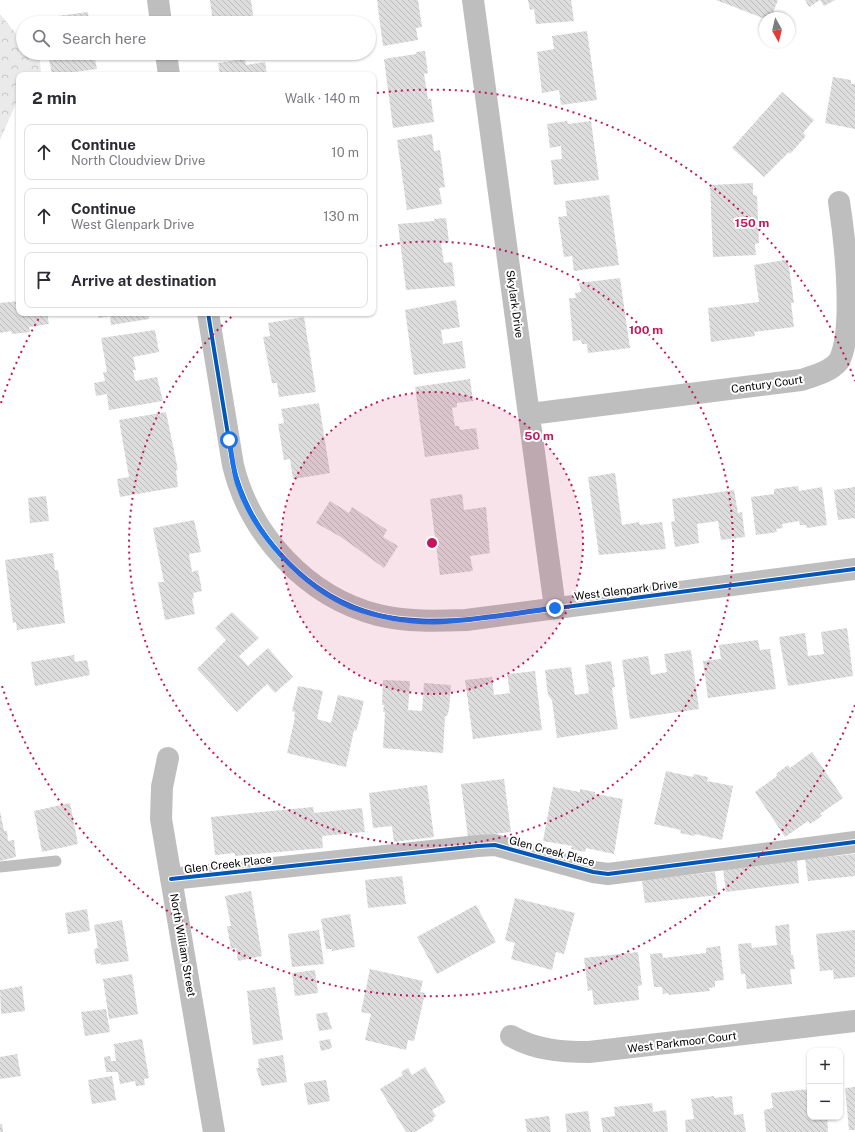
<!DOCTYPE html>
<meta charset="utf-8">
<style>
body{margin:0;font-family:"Public Sans",sans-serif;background:#f2f2f3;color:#2b2b33}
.controls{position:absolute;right:12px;bottom:12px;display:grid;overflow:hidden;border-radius:8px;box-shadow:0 1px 3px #0004}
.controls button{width:36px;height:36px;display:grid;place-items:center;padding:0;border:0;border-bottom:1px solid #e1e1e2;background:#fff;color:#2b2b33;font:20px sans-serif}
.compass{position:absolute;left:759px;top:12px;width:36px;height:36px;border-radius:50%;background:#fff;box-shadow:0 1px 3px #0004;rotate:172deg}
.stop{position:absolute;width:12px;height:12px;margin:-9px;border:3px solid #1a73e8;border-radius:50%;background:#fff}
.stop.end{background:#1a73e8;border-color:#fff;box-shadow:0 1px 4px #0008}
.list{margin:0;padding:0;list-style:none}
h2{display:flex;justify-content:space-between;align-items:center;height:52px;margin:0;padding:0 16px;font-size:17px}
h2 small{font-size:13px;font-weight:400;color:#7c7c81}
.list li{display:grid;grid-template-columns:26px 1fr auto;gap:12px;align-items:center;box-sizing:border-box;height:56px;margin:0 8px 8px;padding:0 8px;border:1px solid #e1e1e2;border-radius:8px}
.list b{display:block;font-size:15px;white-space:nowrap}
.list p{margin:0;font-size:13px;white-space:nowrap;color:#7c7c81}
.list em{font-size:13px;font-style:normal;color:#7c7c81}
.icon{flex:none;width:22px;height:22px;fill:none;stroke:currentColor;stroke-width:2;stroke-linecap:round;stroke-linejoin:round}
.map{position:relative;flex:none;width:855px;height:1132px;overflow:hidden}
.search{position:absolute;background:#fff;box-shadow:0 1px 3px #0004;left:16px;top:16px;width:360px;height:44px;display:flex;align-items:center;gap:10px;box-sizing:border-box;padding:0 14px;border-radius:22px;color:#7c7c81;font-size:15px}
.panel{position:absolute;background:#fff;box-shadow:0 1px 3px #0004;left:16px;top:72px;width:360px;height:244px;border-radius:8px}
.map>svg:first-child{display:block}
.forest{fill:url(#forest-crowns)}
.building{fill:url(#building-back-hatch)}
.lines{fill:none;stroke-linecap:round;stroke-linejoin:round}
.service{stroke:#bebebe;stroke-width:11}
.minor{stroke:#bebebe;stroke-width:22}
.cycleway-casing{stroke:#fff;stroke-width:6}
.cycleway{stroke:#0057b8;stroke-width:4}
.route{stroke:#1a73e8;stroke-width:5}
.ring{fill:none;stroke:#c2185b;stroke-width:2;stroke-dasharray:2 4}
.labels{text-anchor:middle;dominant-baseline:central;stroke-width:4;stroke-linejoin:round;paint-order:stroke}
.street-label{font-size:11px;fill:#000;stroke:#fff}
.centre{fill:#c2185b;stroke:#fff;stroke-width:2}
.ring-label{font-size:12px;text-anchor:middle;font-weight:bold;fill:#c2185b;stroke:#fff;stroke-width:4;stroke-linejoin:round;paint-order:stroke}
</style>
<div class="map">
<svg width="855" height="1132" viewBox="0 0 855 1132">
<defs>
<pattern id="forest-crowns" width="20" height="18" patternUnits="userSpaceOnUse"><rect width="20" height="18" fill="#eaeaea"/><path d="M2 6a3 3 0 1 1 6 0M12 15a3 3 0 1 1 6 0" fill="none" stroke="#c7c7c7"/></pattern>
<pattern id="building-back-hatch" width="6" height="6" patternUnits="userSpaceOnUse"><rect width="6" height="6" fill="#ddd"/><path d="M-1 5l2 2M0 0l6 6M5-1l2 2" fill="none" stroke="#bcbcbc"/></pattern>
</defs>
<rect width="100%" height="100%" fill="#fff"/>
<path class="forest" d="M 0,14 L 23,42 L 23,53 L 33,53 L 40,60 L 41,75 L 19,75 L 19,100 L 17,101 L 0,140 Z"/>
<path class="building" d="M 210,0 L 251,0 L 254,23 L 213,23 Z
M 377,0 L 418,0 L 422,27 L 416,28 L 418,40 L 383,46 Z
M 528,0 L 571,0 L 574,21 L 536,24 L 534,9 L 530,10 Z
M 716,0 L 778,0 L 771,18 L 765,18 L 765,19 Z
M 805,0 L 835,0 L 824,6 L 820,0 L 809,7 Z
M 88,12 L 89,20 L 105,18 L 106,23 L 44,23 L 43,18 Z
M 587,31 L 597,100 L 561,105 L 559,90 L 542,93 L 537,52 L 554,49 L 552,36 Z
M 425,51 L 428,73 L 424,74 L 428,99 L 431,99 L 434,122 L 393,128 L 384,59 L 416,54 L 416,52 Z
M 48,53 L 110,53 L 111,57 L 95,59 L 97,69 L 52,75 Z
M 245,59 L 246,65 L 265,62 L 267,75 L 220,75 L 218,63 Z
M 833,77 L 851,80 L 851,84 L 855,84 L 855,129 L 825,123 Z
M 782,92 L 814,120 L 803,133 L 806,136 L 790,154 L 789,152 L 764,177 L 732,148 Z
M 567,121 L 568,124 L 591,121 L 599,180 L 554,185 L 551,160 L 562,159 L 561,146 L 550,148 L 547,124 Z
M 432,134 L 434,151 L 440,150 L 445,187 L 439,188 L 442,204 L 407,210 L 397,140 Z
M 753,183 L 753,195 L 757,196 L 759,243 L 755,244 L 756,255 L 713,257 L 710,185 Z
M 609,195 L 619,265 L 574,271 L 572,256 L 564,257 L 558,217 L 567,216 L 565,201 Z
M 446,218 L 449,242 L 441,243 L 444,263 L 452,262 L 455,286 L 406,290 L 398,224 L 434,221 L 434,219 Z
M 784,260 L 788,260 L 794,303 L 791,303 L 794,327 L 754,332 L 755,336 L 711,342 L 708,308 L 759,302 L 754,265 Z
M 620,278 L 630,348 L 588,353 L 587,344 L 582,344 L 581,340 L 573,341 L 569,298 L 576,298 L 575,293 L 581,292 L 579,283 Z
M 456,300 L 460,327 L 441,330 L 443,344 L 462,341 L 466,368 L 414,375 L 405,310 Z
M 19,301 L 19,313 L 47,313 L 49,324 L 29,327 L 30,332 L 12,334 L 11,331 L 0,333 L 0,303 Z
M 98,313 L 148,313 L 149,319 L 111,325 L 110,316 L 98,318 Z
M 304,317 L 316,392 L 279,397 L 277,383 L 272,383 L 263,337 L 270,336 L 268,323 Z
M 155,330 L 159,352 L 133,357 L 136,370 L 133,370 L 135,381 L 157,377 L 163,401 L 109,410 L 107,394 L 96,396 L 94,383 L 105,381 L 103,372 L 107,372 L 101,338 Z
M 470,379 L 473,401 L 457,403 L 457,407 L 452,408 L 455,426 L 459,426 L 460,430 L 476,428 L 479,449 L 425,457 L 415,387 Z
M 319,403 L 330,473 L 293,479 L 290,459 L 284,460 L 278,424 L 284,423 L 281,409 Z
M 166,412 L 178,470 L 176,470 L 178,487 L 120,497 L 117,479 L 129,477 L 119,420 Z
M 615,473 L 622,525 L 639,522 L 640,525 L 662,522 L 666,549 L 599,555 L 588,477 Z
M 798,486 L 799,491 L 822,487 L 827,525 L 807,528 L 806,525 L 800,525 L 799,521 L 782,524 L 783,528 L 776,529 L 777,532 L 756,535 L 751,497 L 774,494 L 774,489 Z
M 855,487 L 855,518 L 838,520 L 834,490 Z
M 734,490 L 738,513 L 742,512 L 745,537 L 721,540 L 718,521 L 697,524 L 699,543 L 675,547 L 671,522 L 675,521 L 672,499 Z
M 462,494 L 464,510 L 486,507 L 490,553 L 470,556 L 473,571 L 440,575 L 430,499 Z
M 46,496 L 49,521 L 30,523 L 28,498 Z
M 330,501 L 349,513 L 352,507 L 387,530 L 383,537 L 398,546 L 384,568 L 341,537 L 316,523 Z
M 194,520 L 201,552 L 189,554 L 192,572 L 198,570 L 202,591 L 193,593 L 194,598 L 192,599 L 195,614 L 165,620 L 158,582 L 164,582 L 153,528 Z
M 53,553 L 55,570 L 58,570 L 65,623 L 17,630 L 16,622 L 13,623 L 5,560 Z
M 232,612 L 259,638 L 239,656 L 248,666 L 268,648 L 293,677 L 275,693 L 267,684 L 237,712 L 197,669 L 226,640 L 215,628 Z
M 847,628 L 853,676 L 788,686 L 779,637 L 805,633 L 808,656 L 824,654 L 821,632 Z
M 758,640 L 760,650 L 770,649 L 776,689 L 708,698 L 703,661 L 721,659 L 719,645 Z
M 691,650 L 699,709 L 630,719 L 622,660 L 648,656 L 651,675 L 667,672 L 664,654 Z
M 74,655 L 75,662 L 87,660 L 90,675 L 35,686 L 31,662 Z
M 611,661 L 615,687 L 612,688 L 618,729 L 557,738 L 552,700 L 548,695 L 545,670 L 571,667 L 575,695 L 589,693 L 585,665 Z
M 535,671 L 542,730 L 473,739 L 465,680 L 492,677 L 494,695 L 510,693 L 507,674 Z
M 383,680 L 410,681 L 408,710 L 422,711 L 424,683 L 451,685 L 449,710 L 447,716 L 445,716 L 443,753 L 383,748 L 385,712 L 383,712 L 384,705 L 382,705 Z
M 298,686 L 323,691 L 317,719 L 331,723 L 338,695 L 364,701 L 358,725 L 356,731 L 354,730 L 346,767 L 287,753 L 295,717 L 294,717 L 295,712 L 292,711 Z
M 812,752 L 843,798 L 820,814 L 822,816 L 810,824 L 808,821 L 785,837 L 755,792 L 777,776 L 776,774 L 788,765 L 790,768 Z
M 666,771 L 693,777 L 694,774 L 708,777 L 707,781 L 733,786 L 722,840 L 695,834 L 694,836 L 680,833 L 681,830 L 654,824 Z
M 504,779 L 511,832 L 468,837 L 461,784 Z
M 427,785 L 434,837 L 394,842 L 392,826 L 373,828 L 369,793 Z
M 553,787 L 580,792 L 580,789 L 595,792 L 595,794 L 623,799 L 614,854 L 586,848 L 585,852 L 571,849 L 572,846 L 543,841 Z
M 70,803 L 78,844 L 42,852 L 34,811 Z
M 313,807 L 314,813 L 362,808 L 365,832 L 322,836 L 323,848 L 235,856 L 235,853 L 215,855 L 211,817 Z
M 0,811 L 4,831 L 7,831 L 8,841 L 14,840 L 16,857 L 0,861 Z
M 855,854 L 855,876 L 808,881 L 805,859 Z
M 797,860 L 799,883 L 726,892 L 723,869 Z
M 715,872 L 718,895 L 645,903 L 642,880 Z
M 402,876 L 406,904 L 368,908 L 365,880 Z
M 251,891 L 262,956 L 238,961 L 236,948 L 231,949 L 227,926 L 231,926 L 225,896 Z
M 515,898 L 575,913 L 564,954 L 556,952 L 552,970 L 511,959 L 515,943 L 505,940 Z
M 476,905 L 496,942 L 437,974 L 417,937 Z
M 87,909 L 90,931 L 68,934 L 65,913 Z
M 350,914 L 355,947 L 332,951 L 332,949 L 326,949 L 321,919 Z
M 122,920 L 129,961 L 101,965 L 101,963 L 96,964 L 94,949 L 98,948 L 94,925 Z
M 789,924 L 791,955 L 793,955 L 795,969 L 790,969 L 792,984 L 747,989 L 745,974 L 741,974 L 738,944 L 751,943 L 752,948 L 777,945 L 775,926 Z
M 319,930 L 324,964 L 292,967 L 288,934 Z
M 855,930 L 855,977 L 834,979 L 833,970 L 820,971 L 816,934 Z
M 720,946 L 724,980 L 715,981 L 715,987 L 709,988 L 710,991 L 669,995 L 668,993 L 663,994 L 662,987 L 654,987 L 650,954 L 662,953 L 663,958 L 706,953 L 706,948 Z
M 638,952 L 642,985 L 638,986 L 639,1000 L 594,1005 L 592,990 L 588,991 L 584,958 Z
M 370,969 L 423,981 L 420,992 L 425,993 L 414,1041 L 408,1040 L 406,1050 L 365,1040 L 371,1014 L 361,1012 Z
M 315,970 L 318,993 L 295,996 L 292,973 Z
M 132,974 L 138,1014 L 109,1019 L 103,979 Z
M 22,986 L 25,1011 L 1,1014 L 0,990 Z
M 275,987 L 283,1040 L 253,1045 L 247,991 Z
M 106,1009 L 110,1032 L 85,1036 L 81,1012 Z
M 327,1012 L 332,1029 L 319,1031 L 316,1014 Z
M 142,1039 L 149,1078 L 144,1079 L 145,1085 L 136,1086 L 135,1081 L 120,1084 L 118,1072 L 106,1072 L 104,1057 L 110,1056 L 111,1061 L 116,1061 L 114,1044 Z
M 330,1039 L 332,1048 L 321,1051 L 319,1041 Z
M 17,1054 L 21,1076 L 0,1079 L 0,1057 Z
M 283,1055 L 287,1082 L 262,1086 L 256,1068 L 259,1068 L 258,1059 Z
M 425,1067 L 446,1102 L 432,1110 L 436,1116 L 433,1118 L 434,1120 L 415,1132 L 406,1132 L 380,1089 L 403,1075 L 401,1072 L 408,1068 L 412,1075 Z
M 112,1076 L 116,1100 L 92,1104 L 88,1080 Z
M 326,1080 L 330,1101 L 308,1105 L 304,1083 Z
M 855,1087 L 855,1130 L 849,1130 L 845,1088 Z
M 810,1089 L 810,1117 L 827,1117 L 828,1132 L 766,1132 L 764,1110 L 773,1108 L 771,1093 Z
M 714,1096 L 714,1098 L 732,1096 L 734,1115 L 743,1114 L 746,1132 L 686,1132 L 685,1120 L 694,1119 L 691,1099 Z
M 652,1103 L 653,1112 L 666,1110 L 668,1132 L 603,1132 L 601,1118 L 615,1116 L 614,1107 Z
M 588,1111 L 591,1132 L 567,1132 L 565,1114 Z
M 549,1116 L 551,1132 L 527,1132 L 525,1119 Z
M 0,1124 L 2,1124 L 3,1132 L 0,1132 Z"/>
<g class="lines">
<path class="service" d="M 0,867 L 56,861"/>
<path class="minor" d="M 158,0 L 161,23
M 473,0 L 555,608
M 166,53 L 169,75
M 208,313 L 233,465 C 250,535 307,597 378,615 C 407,622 436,621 466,620 L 855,569
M 530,414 L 801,380 C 814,376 830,372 839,361 C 855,330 845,240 839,202
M 168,758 L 162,787 L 161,819 L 214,1132
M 171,879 L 478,846 L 495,845 L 593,872 L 608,874 L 855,842
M 511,1036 C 535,1050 562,1052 589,1052 L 855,1021"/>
<defs>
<path id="cycleway" d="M 208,313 L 233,465 C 250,535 307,597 378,615 C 407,622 436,621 466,620 L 855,569
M 171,879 L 478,846 L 495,845 L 593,872 L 608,874 L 855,842"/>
</defs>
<use href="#cycleway" class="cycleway-casing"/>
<use href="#cycleway" class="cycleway"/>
</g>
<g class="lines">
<path class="route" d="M 229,440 C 232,455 233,471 238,485 C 255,535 302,586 351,607 C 377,617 407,622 434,622 C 475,621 515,613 555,608"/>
</g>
<circle cx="432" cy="543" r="151" fill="#c2185b" fill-opacity=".12"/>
<g class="ring">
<circle cx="432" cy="543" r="151"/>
<path d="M374 247A302 302 0 1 1 236 313"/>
<path d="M855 705A453 453 0 0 1 1 683M1 403A453 453 0 0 1 42 313M377 93A453 453 0 0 1 855 381"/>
</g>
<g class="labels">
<g class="street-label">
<text transform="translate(515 304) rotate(82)">Skylark Drive</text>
<text transform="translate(767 384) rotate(-8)">Century Court</text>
<text transform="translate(626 590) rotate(-7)">West Glenpark Drive</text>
<text transform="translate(552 851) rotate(15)">Glen Creek Place</text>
<text transform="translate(228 864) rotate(-7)">Glen Creek Place</text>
<text transform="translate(183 945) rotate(80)">North William Street</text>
<text transform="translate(682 1042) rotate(-7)">West Parkmoor Court</text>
</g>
</g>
<circle cx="432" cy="543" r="6" class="centre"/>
<g class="ring-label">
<text x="752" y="227">150 m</text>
<text x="646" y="334">100 m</text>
<text x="539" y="440">50 m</text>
</g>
</svg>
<div class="controls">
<button>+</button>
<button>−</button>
</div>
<svg class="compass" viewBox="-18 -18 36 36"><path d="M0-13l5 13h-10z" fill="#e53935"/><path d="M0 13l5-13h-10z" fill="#7c7c81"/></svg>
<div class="stop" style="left:229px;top:440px"></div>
<div class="stop end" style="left:555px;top:608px"></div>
<div class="search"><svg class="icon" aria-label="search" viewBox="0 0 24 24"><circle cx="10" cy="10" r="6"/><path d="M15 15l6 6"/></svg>Search here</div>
<section class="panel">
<h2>2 min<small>Walk · 140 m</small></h2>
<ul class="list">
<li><svg class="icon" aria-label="ahead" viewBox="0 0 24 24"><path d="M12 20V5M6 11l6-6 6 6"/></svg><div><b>Continue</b><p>North Cloudview Drive</p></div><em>10 m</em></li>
<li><svg class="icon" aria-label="ahead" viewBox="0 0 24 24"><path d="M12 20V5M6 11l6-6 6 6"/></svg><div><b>Continue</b><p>West Glenpark Drive</p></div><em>130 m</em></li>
<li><svg class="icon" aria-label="arrive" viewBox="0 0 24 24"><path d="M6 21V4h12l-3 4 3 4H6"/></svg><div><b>Arrive at destination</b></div></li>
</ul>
</section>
</div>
